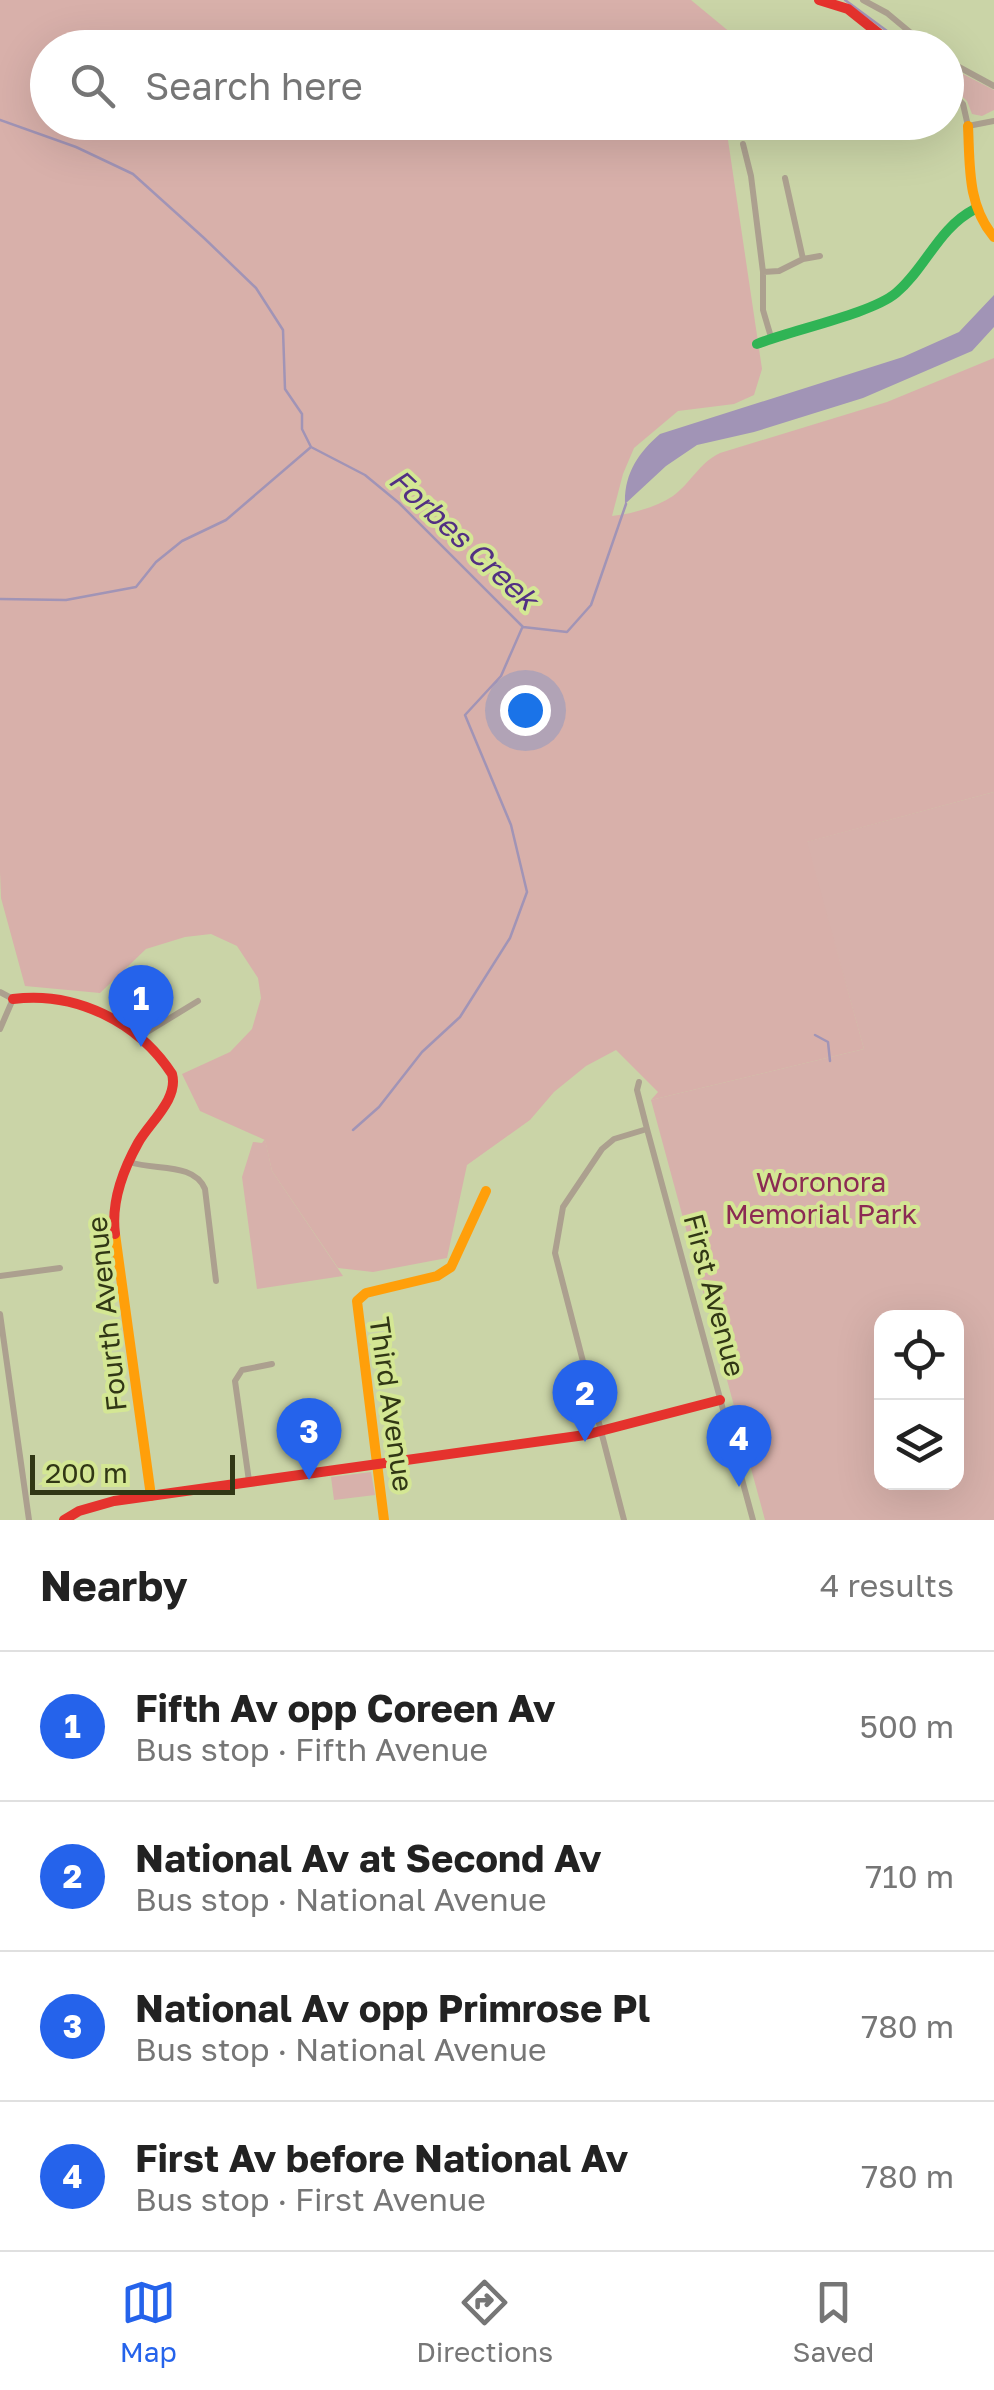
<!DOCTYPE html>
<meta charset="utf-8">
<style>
body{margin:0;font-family:"Golos Text",sans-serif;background:#f2f2f2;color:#222}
.controls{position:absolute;right:30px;bottom:30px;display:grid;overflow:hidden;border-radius:20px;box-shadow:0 10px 40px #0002}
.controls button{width:90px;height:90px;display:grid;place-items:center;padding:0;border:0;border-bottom:2px solid #e0e0e0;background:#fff;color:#222;font:50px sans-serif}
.scale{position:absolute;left:30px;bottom:25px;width:205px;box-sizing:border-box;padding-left:10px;border:5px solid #313715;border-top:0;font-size:28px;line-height:35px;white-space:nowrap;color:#313715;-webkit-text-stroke:8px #d4e794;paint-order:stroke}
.you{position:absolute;left:525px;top:710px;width:35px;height:35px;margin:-25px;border:8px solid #fff;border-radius:50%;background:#1a73e8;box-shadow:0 0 0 15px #1a73e833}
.badge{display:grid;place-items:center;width:65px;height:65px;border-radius:50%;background:#2563eb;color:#fff;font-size:32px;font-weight:700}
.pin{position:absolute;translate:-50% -82px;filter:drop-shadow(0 2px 5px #0008)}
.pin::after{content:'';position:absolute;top:52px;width:35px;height:30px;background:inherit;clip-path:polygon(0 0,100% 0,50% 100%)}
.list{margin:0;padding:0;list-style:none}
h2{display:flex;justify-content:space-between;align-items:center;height:130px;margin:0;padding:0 40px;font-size:42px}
h2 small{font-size:32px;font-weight:400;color:#767676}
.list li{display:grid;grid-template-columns:65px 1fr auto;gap:30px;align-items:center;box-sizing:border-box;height:150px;padding:0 40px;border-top:2px solid #e0e0e0}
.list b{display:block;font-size:38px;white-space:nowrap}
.list p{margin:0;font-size:32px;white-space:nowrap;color:#767676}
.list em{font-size:32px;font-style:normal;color:#767676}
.icon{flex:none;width:55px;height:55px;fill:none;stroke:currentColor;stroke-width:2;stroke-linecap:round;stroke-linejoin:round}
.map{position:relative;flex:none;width:994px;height:1520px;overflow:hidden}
.search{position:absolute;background:#fff;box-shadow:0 10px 40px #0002;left:30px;right:30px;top:30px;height:110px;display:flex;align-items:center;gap:25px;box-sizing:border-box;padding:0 35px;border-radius:55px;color:#767676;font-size:38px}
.sheet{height:730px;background:#fff}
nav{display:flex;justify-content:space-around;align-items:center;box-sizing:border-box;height:140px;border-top:2px solid #e0e0e0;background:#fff;font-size:28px;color:#767676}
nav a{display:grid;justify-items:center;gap:5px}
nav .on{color:#2563eb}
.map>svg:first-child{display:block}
.green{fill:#d7b1ab;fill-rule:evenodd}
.forest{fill:#d8b0aa}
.water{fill:#a194b6}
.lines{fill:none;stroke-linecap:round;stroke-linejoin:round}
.stream{stroke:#a194b6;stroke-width:2.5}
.street{stroke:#aca08f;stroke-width:6}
.fast{stroke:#30b455;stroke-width:10}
.slow{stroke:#ff9f0a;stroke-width:10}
.jam{stroke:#e5322d;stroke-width:10}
.labels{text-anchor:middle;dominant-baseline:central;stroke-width:8;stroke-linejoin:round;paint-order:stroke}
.park-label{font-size:28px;fill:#8b2b53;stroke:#d4e794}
.street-label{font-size:28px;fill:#313715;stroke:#d4e794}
.water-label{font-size:30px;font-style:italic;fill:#523083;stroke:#d4e794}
</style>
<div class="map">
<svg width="994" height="1520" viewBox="0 0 994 1520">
<rect width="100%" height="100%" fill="#cad4a7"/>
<path class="green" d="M 961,73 L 994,90 L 994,110 L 982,116 L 972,114 L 967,101 L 952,87 Z
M 994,792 L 994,1520 L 765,1520 L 651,1100 L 864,1049 L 806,842 ZM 882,1318 L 956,1318 L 956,1482 L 882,1482 Z
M 265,1139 L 272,1171 L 343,1276 L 257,1289 L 242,1177 L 253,1142 L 262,1143 Z
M 371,1472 L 375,1495 L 334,1500 L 331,1477 Z"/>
<path class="forest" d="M 0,0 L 691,0 L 737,38 L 765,39 L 767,47 L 48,48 L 48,122 L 788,123 L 728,140 L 762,369 L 754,395 L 734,404 L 678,411 L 634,448 L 623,474 L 612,516 C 632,514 656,507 673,496 C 691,483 699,463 720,453 L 887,402 L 994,358 L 994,792 L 807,842 L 864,1049 L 651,1100 L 658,1092 L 616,1050 L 586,1066 L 554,1092 L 530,1120 L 467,1165 L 447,1258 L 373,1272 L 338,1268 L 272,1171 L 265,1140 L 200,1111 L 182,1074 L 230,1052 L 252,1029 L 261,998 L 258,978 L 237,946 L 211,934 L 185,937 L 146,949 L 100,993 L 25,986 L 1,898 L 0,872 Z"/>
<path class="water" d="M 994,295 L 994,327 L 972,351 L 863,398 L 754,432 L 697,445 L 666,466 L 625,504 C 624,474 638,453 660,434 L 903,357 L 959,332 Z"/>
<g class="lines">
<path class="stream" d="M 845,0 L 910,48
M 946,75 L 953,80
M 0,120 L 76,147 L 133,174 L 204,238 L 256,288 L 283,330 L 285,389 L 302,414 L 302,429 L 311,447 L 365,475 L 399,503 L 523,627 L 567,632 L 591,605 L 626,504
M 0,599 L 66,600 L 136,587 L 156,562 L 182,541 L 226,520 L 311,447
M 815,1035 L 828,1042 L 830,1061
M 353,1130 L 379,1107 L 422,1052 L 460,1017 L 510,938 L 527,892 L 511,825 L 465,715 L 501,676 L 522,628"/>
<path class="street" d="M 863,0 L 887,13 L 929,48
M 946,60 L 994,86
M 946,87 L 963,104 L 968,126 L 994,121
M 743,144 L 751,176 L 763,272
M 803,259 L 820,256
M 771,337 L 763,310 L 763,272 L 779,271 L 803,259 L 785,178
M 0,992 L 13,999 L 0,1029
M 139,1037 L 198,1001
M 639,1082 L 637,1090 L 647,1129 L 753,1520
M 130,1162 C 154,1171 194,1162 205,1189 L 216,1281
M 101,1260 L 117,1258
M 0,1276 L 60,1268
M 0,1314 L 29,1520
M 249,1481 L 235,1381 L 242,1370 L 272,1364
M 624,1520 L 555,1253 L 563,1207 L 602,1149 L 614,1139 L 647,1129"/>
<path class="fast" d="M 757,344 C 791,330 871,314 896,293 C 926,268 938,228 975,209"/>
<path class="slow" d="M 968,126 C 970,165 967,205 994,237
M 115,1234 L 151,1496
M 384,1520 L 357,1301 L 366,1293 L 437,1276 L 451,1267 L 486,1191"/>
<path class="jam" d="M 819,0 L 848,9 L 897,48
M 13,999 C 76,991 138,1022 172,1074 C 179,1099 149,1123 138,1143 C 123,1170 111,1203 115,1234
M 64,1520 L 79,1511 L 114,1501 L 585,1435 L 720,1400"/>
</g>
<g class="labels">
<g class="park-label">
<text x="821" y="1181">Woronora<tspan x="821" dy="32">Memorial Park</tspan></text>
</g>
<g class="street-label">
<text transform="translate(715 1295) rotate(75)">First Avenue</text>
<text transform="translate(106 1314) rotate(-96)">Fourth Avenue</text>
<text transform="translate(392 1404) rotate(82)">Third Avenue</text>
</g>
<g class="water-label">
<text transform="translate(464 539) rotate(43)">Forbes Creek</text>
</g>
</g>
</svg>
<div class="controls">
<button><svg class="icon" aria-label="locate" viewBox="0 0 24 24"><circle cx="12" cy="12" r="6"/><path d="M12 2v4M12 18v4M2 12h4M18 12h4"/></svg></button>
<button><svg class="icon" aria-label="layers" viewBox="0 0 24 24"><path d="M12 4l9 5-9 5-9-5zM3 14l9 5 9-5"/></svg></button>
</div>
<div class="scale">200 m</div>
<div class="you"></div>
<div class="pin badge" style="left:141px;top:1047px">1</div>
<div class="pin badge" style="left:585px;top:1442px">2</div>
<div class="pin badge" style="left:309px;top:1480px">3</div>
<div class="pin badge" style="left:739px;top:1487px">4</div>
<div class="search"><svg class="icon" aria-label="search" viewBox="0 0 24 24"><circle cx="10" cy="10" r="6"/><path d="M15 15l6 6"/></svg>Search here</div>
</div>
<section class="sheet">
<h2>Nearby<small>4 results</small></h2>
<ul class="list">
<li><span class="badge">1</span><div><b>Fifth Av opp Coreen Av</b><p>Bus stop · Fifth Avenue</p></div><em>500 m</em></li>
<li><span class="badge">2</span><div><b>National Av at Second Av</b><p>Bus stop · National Avenue</p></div><em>710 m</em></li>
<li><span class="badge">3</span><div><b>National Av opp Primrose Pl</b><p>Bus stop · National Avenue</p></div><em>780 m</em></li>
<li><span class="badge">4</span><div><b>First Av before National Av</b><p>Bus stop · First Avenue</p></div><em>780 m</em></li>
</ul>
</section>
<nav>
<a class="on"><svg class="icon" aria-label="map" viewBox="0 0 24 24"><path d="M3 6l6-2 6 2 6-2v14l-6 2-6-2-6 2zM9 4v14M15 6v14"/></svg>Map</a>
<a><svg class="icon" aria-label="directions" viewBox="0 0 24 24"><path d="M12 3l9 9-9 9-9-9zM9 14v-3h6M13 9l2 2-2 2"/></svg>Directions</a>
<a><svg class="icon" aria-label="saved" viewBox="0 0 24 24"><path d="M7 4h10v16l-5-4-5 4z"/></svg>Saved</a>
</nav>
